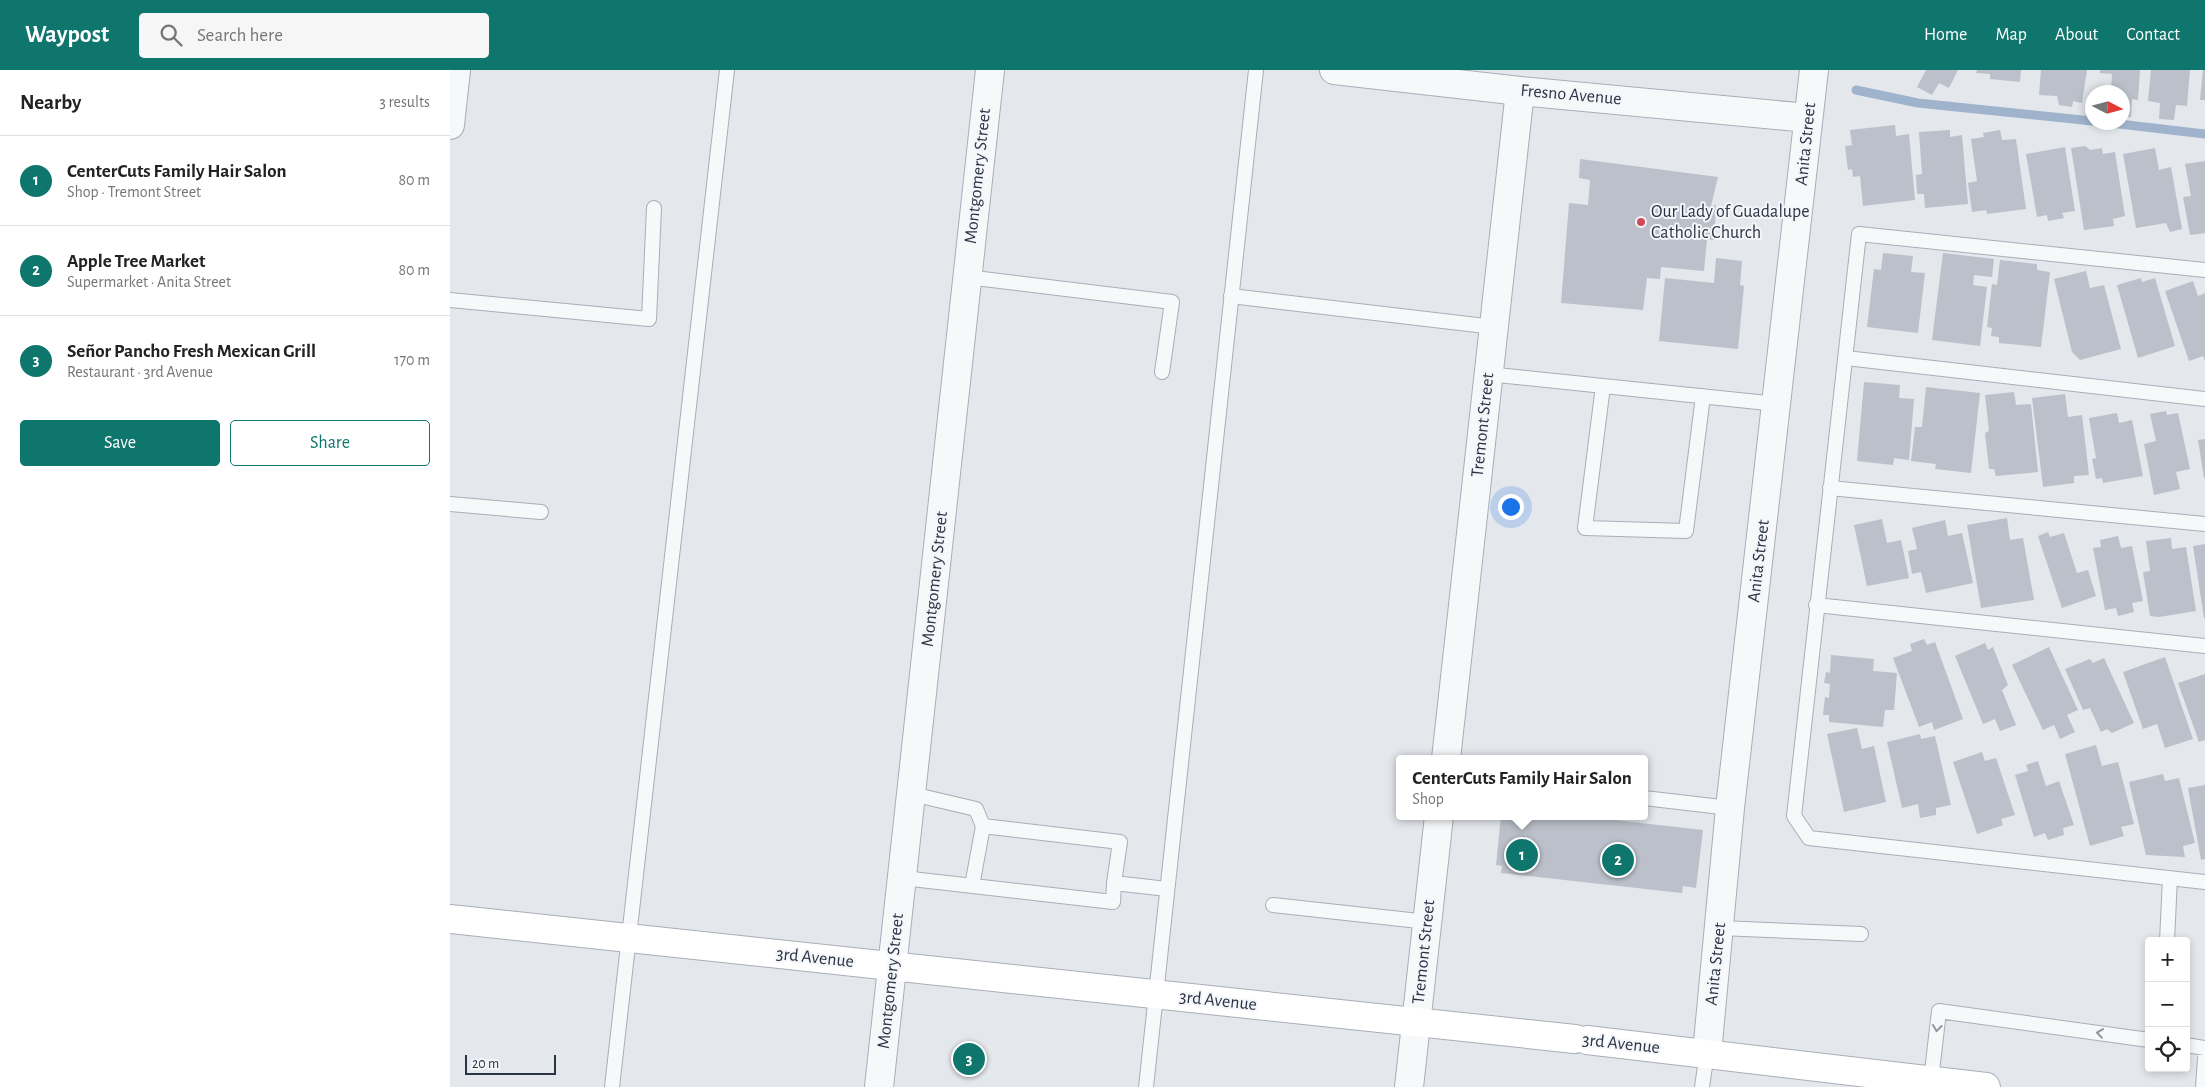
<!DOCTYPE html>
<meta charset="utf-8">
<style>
body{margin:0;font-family:"Alegreya Sans",sans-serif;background:#f6f6f6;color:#222}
.controls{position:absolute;right:15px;bottom:15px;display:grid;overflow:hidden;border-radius:5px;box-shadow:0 2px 8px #0003}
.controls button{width:45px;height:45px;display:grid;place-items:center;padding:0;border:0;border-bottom:1px solid #e0e0e0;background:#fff;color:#222;font:25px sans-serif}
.compass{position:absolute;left:1635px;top:15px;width:45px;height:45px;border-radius:50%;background:#fff;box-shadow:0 2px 8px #0003;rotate:96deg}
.scale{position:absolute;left:15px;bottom:12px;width:91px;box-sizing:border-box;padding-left:5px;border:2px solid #2b3445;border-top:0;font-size:14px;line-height:18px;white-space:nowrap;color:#2b3445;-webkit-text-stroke:4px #f4f6f9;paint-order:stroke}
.you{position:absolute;left:1060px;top:436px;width:18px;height:18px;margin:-12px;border:4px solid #fff;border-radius:50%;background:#1a73e8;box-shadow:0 0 0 8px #1a73e833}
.badge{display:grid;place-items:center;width:32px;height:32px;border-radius:50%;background:#0f766e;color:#fff;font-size:16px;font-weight:700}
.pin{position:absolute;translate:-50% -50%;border:2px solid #fff;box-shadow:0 1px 5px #0006}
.popup{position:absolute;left:946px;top:685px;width:252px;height:65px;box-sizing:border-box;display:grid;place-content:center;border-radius:5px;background:#fff;filter:drop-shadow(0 1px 4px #0005);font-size:16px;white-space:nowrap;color:#767676}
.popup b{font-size:19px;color:#222}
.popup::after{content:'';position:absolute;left:50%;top:100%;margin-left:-10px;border:10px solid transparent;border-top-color:#fff}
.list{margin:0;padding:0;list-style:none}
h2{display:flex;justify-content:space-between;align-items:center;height:65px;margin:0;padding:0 20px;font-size:21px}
h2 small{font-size:16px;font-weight:400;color:#767676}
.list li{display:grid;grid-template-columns:32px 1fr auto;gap:15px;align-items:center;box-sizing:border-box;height:90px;padding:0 20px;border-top:1px solid #e0e0e0}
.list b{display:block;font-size:19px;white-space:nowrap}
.list p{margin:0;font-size:16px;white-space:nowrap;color:#767676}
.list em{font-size:16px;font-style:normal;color:#767676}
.actions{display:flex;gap:10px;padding:15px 20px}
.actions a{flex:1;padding:11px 0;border:1px solid #0f766e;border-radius:5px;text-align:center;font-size:18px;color:#0f766e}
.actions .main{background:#0f766e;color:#fff}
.icon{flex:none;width:28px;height:28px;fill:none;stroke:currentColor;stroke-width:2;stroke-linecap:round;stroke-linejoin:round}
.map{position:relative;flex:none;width:1755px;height:1017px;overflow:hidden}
header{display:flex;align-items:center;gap:30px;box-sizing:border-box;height:70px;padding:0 25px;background:#0f766e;color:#fff}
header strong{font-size:24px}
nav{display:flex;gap:28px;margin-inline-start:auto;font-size:18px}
.search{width:350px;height:45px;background:#f6f6f6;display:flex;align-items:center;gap:12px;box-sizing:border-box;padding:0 18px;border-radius:5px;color:#767676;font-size:19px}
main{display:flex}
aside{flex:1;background:#fff}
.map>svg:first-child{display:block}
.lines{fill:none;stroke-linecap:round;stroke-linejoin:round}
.stream{stroke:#9fb4cc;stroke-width:9}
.building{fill:#bbc0ca}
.service-casing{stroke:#a9aeb7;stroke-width:16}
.minor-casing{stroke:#a9aeb7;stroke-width:30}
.tertiary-casing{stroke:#a9aeb7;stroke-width:30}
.secondary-casing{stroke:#a9aeb7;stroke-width:30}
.service{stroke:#f7f8fa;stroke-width:14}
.minor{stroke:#f7f8fa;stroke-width:28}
.tertiary{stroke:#f7f8fa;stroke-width:28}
.secondary{stroke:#fff;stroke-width:28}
.oneway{stroke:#9196a0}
.poi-dot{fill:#d1495b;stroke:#f4f6f9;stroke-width:2}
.labels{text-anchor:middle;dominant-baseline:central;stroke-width:4;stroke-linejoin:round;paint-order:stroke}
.street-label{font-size:18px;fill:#2b3445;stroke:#f4f6f9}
.poi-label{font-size:18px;fill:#2b3445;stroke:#f4f6f9;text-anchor:start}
</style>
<header>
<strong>Waypost</strong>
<div class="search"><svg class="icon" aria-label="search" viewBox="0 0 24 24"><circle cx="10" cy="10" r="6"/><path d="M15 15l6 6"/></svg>Search here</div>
<nav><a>Home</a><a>Map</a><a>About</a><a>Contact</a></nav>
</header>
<main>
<aside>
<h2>Nearby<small>3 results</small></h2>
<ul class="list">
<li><span class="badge">1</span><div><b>CenterCuts Family Hair Salon</b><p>Shop · Tremont Street</p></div><em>80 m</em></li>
<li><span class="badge">2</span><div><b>Apple Tree Market</b><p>Supermarket · Anita Street</p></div><em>80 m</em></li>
<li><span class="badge">3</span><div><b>Señor Pancho Fresh Mexican Grill</b><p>Restaurant · 3rd Avenue</p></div><em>170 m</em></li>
</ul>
<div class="actions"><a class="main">Save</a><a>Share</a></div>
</aside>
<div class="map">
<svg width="1755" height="1017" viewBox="0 0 1755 1017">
<rect width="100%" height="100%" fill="#e4e7ec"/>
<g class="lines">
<path class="stream" d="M 1406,20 L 1468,33 L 1642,51
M 1652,52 L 1755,64"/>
</g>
<path class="building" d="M 1476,0 L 1508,0 L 1499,18 L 1489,13 L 1482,25 L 1467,17 Z
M 1527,0 L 1571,0 L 1570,12 L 1540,9 L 1540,4 L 1526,3 Z
M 1591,0 L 1637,0 L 1632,33 L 1623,31 L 1622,37 L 1609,35 L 1607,26 L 1589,25 Z
M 1650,0 L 1690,0 L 1688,30 L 1682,29 L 1681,47 L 1672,47 L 1672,22 L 1661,22 L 1662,4 L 1650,3 Z
M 1701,0 L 1740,0 L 1737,36 L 1726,35 L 1724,50 L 1709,49 L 1710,33 L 1698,31 Z
M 1753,0 L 1755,0 L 1755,30 L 1750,30 Z
M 1445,55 L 1446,66 L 1459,64 L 1465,130 L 1413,136 L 1410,106 L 1403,107 L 1402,99 L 1398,100 L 1395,76 L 1402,75 L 1400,60 Z
M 1500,60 L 1500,67 L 1512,65 L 1518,134 L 1475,138 L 1474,124 L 1467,124 L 1466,105 L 1472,104 L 1469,62 Z
M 1550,60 L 1552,70 L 1566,69 L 1576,139 L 1537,144 L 1536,140 L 1522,142 L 1518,113 L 1527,111 L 1521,69 L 1534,67 L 1533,63 Z
M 1635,76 L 1640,80 L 1652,78 L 1653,84 L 1665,82 L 1675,146 L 1663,149 L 1664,156 L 1634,160 L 1621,78 Z
M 1615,77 L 1625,141 L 1612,143 L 1614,148 L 1598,151 L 1597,145 L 1587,147 L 1576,84 Z
M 1705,78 L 1709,100 L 1721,97 L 1732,159 L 1720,162 L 1716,153 L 1686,158 L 1673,84 Z
M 1130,89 L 1268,107 L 1261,136 L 1266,135 L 1264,170 L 1257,169 L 1254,201 L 1211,197 L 1210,209 L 1197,208 L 1193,240 L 1111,233 L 1119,133 L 1138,135 L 1140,110 L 1129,108 Z
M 1755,91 L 1755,163 L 1740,165 L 1733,127 L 1741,126 L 1735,94 Z
M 1433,183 L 1463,186 L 1461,202 L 1475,203 L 1468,263 L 1417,257 L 1424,199 L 1431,200 Z
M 1493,183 L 1544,189 L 1542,207 L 1524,205 L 1523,215 L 1537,217 L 1530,276 L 1482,270 Z
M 1266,188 L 1292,191 L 1290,215 L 1294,216 L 1288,279 L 1209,271 L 1215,208 L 1264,213 Z
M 1550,190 L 1587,194 L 1587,200 L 1600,202 L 1591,277 L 1549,273 L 1549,267 L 1541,266 L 1542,258 L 1537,257 L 1542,214 L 1547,215 Z
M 1636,201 L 1640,218 L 1654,215 L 1671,279 L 1630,290 L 1622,282 L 1604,209 Z
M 1691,208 L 1692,212 L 1705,208 L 1725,276 L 1688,288 L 1667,215 Z
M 1743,211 L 1748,226 L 1755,223 L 1755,291 L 1753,286 L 1739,291 L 1715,221 Z
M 1414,312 L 1450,315 L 1449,328 L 1464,329 L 1459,390 L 1444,388 L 1443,395 L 1407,391 Z
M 1476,317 L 1530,323 L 1521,403 L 1485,399 L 1486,394 L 1461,391 L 1465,357 L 1472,357 Z
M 1564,322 L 1566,335 L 1581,334 L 1588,402 L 1546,406 L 1544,399 L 1539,399 L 1535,363 L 1539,361 L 1535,325 Z
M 1615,324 L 1618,347 L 1632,345 L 1639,405 L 1624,406 L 1624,413 L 1593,417 L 1582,328 Z
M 1716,341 L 1717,345 L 1728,343 L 1740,399 L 1726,402 L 1730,419 L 1704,425 L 1694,374 L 1706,371 L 1700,344 Z
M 1667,343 L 1669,353 L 1682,350 L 1693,406 L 1653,413 L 1652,408 L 1646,409 L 1642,389 L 1646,388 L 1639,348 Z
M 1755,369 L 1755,408 L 1754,408 L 1748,370 Z
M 1557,448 L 1560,470 L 1573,468 L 1584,530 L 1531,538 L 1517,455 Z
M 1432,449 L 1437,473 L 1451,470 L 1459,508 L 1417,516 L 1404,455 Z
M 1495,450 L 1498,466 L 1512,463 L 1523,513 L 1476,523 L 1471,502 L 1462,504 L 1458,481 L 1467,479 L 1462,458 Z
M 1598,462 L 1600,467 L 1614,463 L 1627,503 L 1638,500 L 1646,526 L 1612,538 L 1588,466 Z
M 1668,466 L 1671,478 L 1682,476 L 1693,531 L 1682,533 L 1684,542 L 1668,546 L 1666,538 L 1655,540 L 1643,478 L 1651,477 L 1650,470 Z
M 1721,468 L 1722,479 L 1736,477 L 1746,541 L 1709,547 L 1700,546 L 1693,502 L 1700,501 L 1696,471 Z
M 1755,474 L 1755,548 L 1754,548 L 1743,476 Z
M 1474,569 L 1477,575 L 1485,572 L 1513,649 L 1484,660 L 1482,652 L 1469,657 L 1443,588 L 1462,581 L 1460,574 Z
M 1535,573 L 1538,580 L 1543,577 L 1558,615 L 1552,620 L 1566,655 L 1550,661 L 1545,649 L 1533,654 L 1505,586 Z
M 1599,577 L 1628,640 L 1617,645 L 1625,662 L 1610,669 L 1604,655 L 1593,660 L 1562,595 Z
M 1381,585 L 1424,589 L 1423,601 L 1447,603 L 1444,640 L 1435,640 L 1433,657 L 1379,652 L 1379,645 L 1373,645 L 1375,627 L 1379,628 L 1380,614 L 1374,613 L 1376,602 L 1380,603 Z
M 1715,587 L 1743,669 L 1715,678 L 1707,654 L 1693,659 L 1673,602 Z
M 1654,588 L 1684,653 L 1662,663 L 1657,659 L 1651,662 L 1640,638 L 1633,640 L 1615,599 L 1640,589 L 1643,593 Z
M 1755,604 L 1755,670 L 1749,672 L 1728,613 Z
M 1407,658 L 1412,679 L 1424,676 L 1436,732 L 1394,742 L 1377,664 Z
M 1470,664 L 1471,669 L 1485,666 L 1501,735 L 1486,738 L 1486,745 L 1470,748 L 1468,734 L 1452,738 L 1437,672 Z
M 1646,675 L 1652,696 L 1668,692 L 1684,754 L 1671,757 L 1674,766 L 1640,776 L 1615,684 Z
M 1532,682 L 1535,691 L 1546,688 L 1565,745 L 1551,749 L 1553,755 L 1527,764 L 1503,692 Z
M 1588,691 L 1596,716 L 1609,711 L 1624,755 L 1613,758 L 1614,765 L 1598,770 L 1595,763 L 1584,767 L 1565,705 L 1578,701 L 1576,695 Z
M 1713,704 L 1715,711 L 1729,708 L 1745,773 L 1733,776 L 1735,787 L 1696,785 L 1679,712 Z
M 1755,715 L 1755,789 L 1751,790 L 1738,718 Z
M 1051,746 L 1129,746 L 1253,760 L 1246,818 L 1233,816 L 1232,823 L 1051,803 L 1052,796 L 1046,795 Z"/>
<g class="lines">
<defs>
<path id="service" d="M 1755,200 L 1409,164 L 1344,746 L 1359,768 L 1755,812
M 517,207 L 722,232 L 712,302
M 781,226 L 1044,257
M 0,230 L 199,249 L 204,138
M 1396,288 L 1755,329
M 1038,304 L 1327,334
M 1153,316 L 1135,458 L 1236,461 L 1253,326
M 1380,418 L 1755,454
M 0,434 L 91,442
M 1366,535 L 1755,576
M 462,724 L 526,739 L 533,756
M 1194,728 L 1280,738
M 453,808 L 663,832 L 664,813 L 717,819
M 522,816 L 533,756 L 670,772 L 664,813
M 823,835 L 978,852
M 1270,858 L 1411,864
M 1717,871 L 1720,808
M 1736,975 L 1755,978
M 1481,1010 L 1489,941 L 1699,970
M 162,1017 L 277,0
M 696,1017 L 806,0
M 1252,1017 L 1257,983
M 1753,1017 L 1755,988"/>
<path id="minor" d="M 884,0 L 1070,21 L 1358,48
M 0,55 L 6,0
M 996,689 L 1070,21
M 429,1017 L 540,0
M 959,1017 L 989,746"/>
<path id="tertiary" d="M 1257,983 L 1280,738 L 1364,0"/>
<path id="secondary" d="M 0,849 L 1125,969
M 1137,970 L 1536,1017"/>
</defs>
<use href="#service" class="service-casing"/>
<use href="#minor" class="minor-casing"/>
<use href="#tertiary" class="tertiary-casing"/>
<use href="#secondary" class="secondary-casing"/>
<use href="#service" class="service"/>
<use href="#minor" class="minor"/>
<use href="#tertiary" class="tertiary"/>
<use href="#secondary" class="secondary"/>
</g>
<defs><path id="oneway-chevron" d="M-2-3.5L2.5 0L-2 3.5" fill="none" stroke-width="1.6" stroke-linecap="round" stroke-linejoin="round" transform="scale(1.25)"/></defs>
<g class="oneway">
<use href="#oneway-chevron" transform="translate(1487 958) rotate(96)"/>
<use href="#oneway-chevron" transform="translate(1650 963) rotate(-172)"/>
</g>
<circle class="poi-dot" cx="1191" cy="152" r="5"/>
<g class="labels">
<g class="street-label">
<text transform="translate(1121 25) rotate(5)">Fresno Avenue</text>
<text transform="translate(1356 74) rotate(-84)">Anita Street</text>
<text transform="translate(528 106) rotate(-84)">Montgomery Street</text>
<text transform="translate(1033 355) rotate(-84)">Tremont Street</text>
<text transform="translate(1309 491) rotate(-83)">Anita Street</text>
<text transform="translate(485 509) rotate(-84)">Montgomery Street</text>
<text transform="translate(974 882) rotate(-84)">Tremont Street</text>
<text transform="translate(365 888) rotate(6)">3rd Avenue</text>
<text transform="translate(1266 894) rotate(-84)">Anita Street</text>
<text transform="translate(441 911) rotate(-84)">Montgomery Street</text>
<text transform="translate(768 931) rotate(6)">3rd Avenue</text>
<text transform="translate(1171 974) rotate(6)">3rd Avenue</text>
</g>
<g class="poi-label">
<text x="1201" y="142">Our Lady of Guadalupe<tspan x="1201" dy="21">Catholic Church</tspan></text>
</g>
</g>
</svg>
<div class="controls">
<button>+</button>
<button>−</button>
<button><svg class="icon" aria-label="locate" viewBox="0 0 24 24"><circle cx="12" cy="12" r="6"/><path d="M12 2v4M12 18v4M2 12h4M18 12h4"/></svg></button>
</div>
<svg class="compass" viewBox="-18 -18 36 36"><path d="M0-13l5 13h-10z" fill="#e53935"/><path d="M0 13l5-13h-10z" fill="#767676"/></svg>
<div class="scale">20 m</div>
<div class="you"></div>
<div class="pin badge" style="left:1072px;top:785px">1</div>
<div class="popup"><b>CenterCuts Family Hair Salon</b>Shop</div>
<div class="pin badge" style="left:1168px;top:790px">2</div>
<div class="pin badge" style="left:519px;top:989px">3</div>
</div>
</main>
